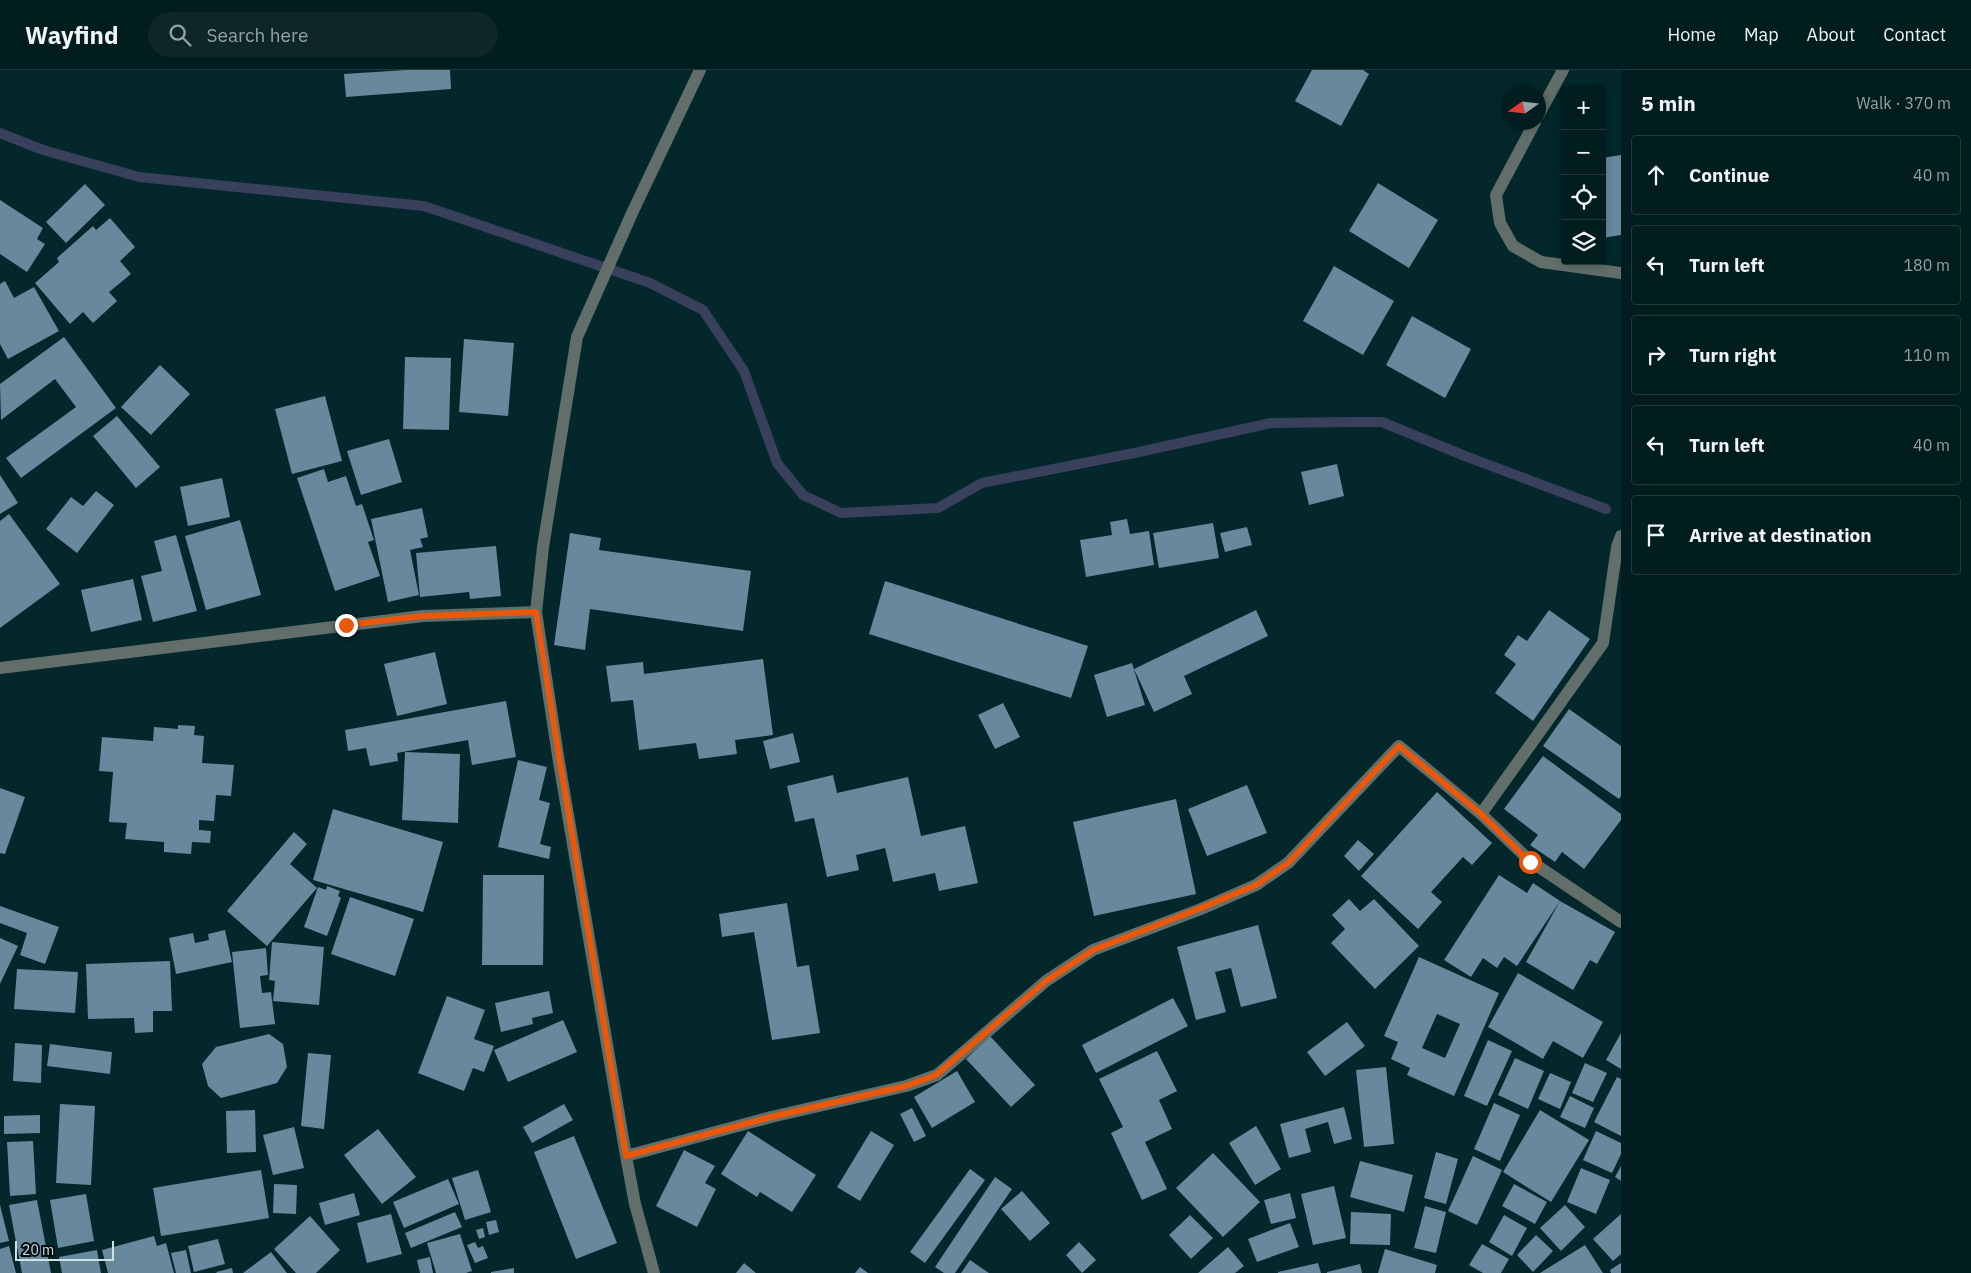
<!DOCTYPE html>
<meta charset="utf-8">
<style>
body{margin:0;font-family:"IBM Plex Sans",sans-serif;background:#0c2629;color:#f1f3f6}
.controls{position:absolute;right:15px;top:15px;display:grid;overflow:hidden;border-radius:5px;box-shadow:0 2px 8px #0003}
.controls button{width:45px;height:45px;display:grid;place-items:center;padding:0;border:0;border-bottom:1px solid #233b3e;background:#021d20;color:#f1f3f6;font:25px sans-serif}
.compass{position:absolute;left:1501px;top:15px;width:45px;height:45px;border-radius:50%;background:#021d20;box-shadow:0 2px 8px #0003;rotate:256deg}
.scale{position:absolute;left:15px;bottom:12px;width:99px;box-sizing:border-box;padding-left:5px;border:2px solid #cee1e3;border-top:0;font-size:14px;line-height:18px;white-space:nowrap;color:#cee1e3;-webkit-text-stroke:4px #020d0f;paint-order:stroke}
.stop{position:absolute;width:15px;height:15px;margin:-11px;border:4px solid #ea580c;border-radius:50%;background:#fff}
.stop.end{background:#ea580c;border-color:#fff;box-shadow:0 1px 5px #0008}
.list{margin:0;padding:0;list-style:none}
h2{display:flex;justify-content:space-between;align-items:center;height:65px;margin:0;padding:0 20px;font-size:21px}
h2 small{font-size:16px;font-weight:400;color:#96a2a5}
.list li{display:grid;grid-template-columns:32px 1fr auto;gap:15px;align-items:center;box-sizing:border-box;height:80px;margin:0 10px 10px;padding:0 10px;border:1px solid #233b3e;border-radius:5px}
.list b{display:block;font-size:19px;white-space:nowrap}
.list em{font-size:16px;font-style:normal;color:#96a2a5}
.icon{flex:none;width:28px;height:28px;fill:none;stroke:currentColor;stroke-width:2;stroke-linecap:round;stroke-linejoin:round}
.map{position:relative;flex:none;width:1621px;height:1203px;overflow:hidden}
header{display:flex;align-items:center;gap:30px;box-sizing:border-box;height:70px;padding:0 25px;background:#021d20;border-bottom:1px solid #233b3e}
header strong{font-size:24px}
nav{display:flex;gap:28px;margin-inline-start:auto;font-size:18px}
.search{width:350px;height:45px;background:#0c2629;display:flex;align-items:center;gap:12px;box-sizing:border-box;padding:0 18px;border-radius:28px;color:#96a2a5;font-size:19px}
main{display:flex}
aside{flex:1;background:#021d20}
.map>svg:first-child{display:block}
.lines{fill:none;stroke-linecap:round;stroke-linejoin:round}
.stream{stroke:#38405c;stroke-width:10}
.building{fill:#68889e;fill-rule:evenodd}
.minor{stroke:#616e69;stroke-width:12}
.route{stroke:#ea580c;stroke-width:6}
</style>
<header>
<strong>Wayfind</strong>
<div class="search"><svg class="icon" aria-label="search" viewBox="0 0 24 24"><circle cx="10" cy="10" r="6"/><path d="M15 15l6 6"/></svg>Search here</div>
<nav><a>Home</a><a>Map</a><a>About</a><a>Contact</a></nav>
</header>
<main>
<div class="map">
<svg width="1621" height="1203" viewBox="0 0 1621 1203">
<rect width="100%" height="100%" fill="#03272a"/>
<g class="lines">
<path class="stream" d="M 0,63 L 43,80 L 139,107 L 424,136 L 650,213 L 703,240 L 744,301 L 777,393 L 803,425 L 841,443 L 938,438 L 982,413 L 1139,382 L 1271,353 L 1353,352 L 1382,352 L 1465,386 L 1606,439"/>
</g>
<path class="building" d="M 406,0 L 450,0 L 451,19 L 346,27 L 344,4 Z
M 1312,0 L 1363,0 L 1369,4 L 1341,56 L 1295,31 Z
M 1621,85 L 1621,165 L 1602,168 L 1602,88 Z
M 1378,113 L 1438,150 L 1409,198 L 1349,161 Z
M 85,114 L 105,135 L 66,173 L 46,152 Z
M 0,130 L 43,158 L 37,169 L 45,174 L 27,202 L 0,184 Z
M 110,148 L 135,177 L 120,191 L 131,204 L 109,222 L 117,231 L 93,253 L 83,242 L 70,254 L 35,213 L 59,192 L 57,188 L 93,156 L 96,160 Z
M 1334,196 L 1394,231 L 1363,285 L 1303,251 Z
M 5,211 L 14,228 L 34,217 L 59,261 L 8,289 L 0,274 L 0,214 Z
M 1412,246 L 1471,279 L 1445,328 L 1386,295 Z
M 64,267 L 116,338 L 21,408 L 6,388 L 76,337 L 55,309 L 1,350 L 0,314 Z
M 464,269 L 514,273 L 508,346 L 459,342 Z
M 405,287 L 451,288 L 449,360 L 403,359 Z
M 160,295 L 190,324 L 151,365 L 121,337 Z
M 325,326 L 342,391 L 292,404 L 275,339 Z
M 117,346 L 160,397 L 136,418 L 93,366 Z
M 389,369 L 402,412 L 361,425 L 347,381 Z
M 1337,394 L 1344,426 L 1309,435 L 1301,402 Z
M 324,399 L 328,412 L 346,406 L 356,436 L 362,434 L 374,470 L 368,472 L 380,506 L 335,521 L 297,408 Z
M 0,405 L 18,433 L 0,444 Z
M 222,408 L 230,447 L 188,456 L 180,417 Z
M 96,421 L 114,435 L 77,483 L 46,459 L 71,427 L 83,436 Z
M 422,438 L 428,467 L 420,469 L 423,477 L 410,480 L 419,525 L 388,532 L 371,449 Z
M 9,444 L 60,514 L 0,558 L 0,451 Z
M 1127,449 L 1130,464 L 1149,461 L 1154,495 L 1086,507 L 1080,470 L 1112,465 L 1110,452 Z
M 240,450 L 261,525 L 206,540 L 185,466 Z
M 1213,453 L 1219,488 L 1159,498 L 1153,463 Z
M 1247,457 L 1252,475 L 1225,482 L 1220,463 Z
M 570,463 L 601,468 L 599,480 L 751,501 L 743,561 L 590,539 L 585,580 L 554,575 Z
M 176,465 L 197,541 L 153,552 L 141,506 L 162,501 L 154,471 Z
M 496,476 L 501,526 L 470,529 L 469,522 L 420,527 L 416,483 Z
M 133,509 L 142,550 L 91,562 L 81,520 Z
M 885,511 L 1088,576 L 1071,628 L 869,564 Z
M 1256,540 L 1268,566 L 1184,606 L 1192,624 L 1154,642 L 1134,599 Z
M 1549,540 L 1590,569 L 1533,651 L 1495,623 L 1516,594 L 1504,585 L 1518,565 L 1527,571 Z
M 435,582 L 447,634 L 397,646 L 384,594 Z
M 763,589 L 773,665 L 735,670 L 737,684 L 699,689 L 696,673 L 639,680 L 633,630 L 611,632 L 606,596 L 643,592 L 644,604 Z
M 1132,593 L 1145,635 L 1107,647 L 1094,605 Z
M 506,631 L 516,687 L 472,695 L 468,670 L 397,683 L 398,691 L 370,696 L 366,678 L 348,681 L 345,660 Z
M 1003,633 L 1020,667 L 995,679 L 978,645 Z
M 1569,639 L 1621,676 L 1621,726 L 1619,729 L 1543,676 Z
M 178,655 L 195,656 L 194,665 L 204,666 L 202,693 L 234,695 L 231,726 L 216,725 L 214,751 L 199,750 L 199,760 L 211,761 L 210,773 L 192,772 L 191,784 L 164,782 L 164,772 L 125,769 L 127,753 L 109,752 L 113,702 L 99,701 L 102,667 L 153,671 L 154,657 L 178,659 Z
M 793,663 L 800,692 L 770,699 L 763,671 Z
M 405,682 L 460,684 L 458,753 L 402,750 Z
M 1543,686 L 1621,744 L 1621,750 L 1584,799 L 1562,782 L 1555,792 L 1530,775 L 1538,765 L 1504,739 Z
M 518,690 L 547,697 L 539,730 L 550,733 L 540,774 L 551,777 L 549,789 L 498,777 Z
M 833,705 L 837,723 L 908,707 L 921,766 L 965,756 L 978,813 L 939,821 L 935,803 L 893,812 L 885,778 L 856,785 L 859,800 L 827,807 L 814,748 L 795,752 L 787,716 Z
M 1247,715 L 1267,763 L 1207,786 L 1188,739 Z
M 0,718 L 25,727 L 5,784 L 0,783 Z
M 1437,722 L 1492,773 L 1472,795 L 1463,787 L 1431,822 L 1442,832 L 1418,859 L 1361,806 Z
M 1176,729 L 1196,824 L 1094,846 L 1073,752 Z
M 333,739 L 443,772 L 423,842 L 313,810 Z
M 294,762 L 307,774 L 290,794 L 317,818 L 267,876 L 227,841 Z
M 1358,770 L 1374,784 L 1359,801 L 1344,786 Z
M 483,805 L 544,805 L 543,895 L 482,895 Z
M 1499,805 L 1527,823 L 1533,813 L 1560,831 L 1517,896 L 1504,887 L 1497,898 L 1483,888 L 1471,907 L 1444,890 Z
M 327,816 L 340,821 L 338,826 L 341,828 L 327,866 L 304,857 L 318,817 L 326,820 Z
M 350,827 L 414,849 L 395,906 L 331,884 Z
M 1349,829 L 1360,841 L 1374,829 L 1419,876 L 1375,919 L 1331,873 L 1345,859 L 1332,845 Z
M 1560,831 L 1615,862 L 1597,894 L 1590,890 L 1573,920 L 1526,892 Z
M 787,833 L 797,897 L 809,895 L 820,963 L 772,970 L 754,862 L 722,867 L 719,844 Z
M 0,836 L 59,857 L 45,894 L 20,885 L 27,863 L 0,853 Z
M 1258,855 L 1277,928 L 1241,937 L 1231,898 L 1215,902 L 1226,942 L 1196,950 L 1177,877 Z
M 225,860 L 232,892 L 176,904 L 169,868 L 193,863 L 195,873 L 209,870 L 208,864 Z
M 0,868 L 18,876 L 0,914 Z
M 272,872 L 324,877 L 319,935 L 273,931 L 275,911 L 269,910 Z
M 266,878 L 268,905 L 260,906 L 262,923 L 271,922 L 275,954 L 240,958 L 232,882 Z
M 1419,887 L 1499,923 L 1454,1026 L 1407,1005 L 1410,998 L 1391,989 L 1398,972 L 1384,966 ZM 1437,944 L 1460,954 L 1445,988 L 1422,978 Z
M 170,891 L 172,941 L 153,941 L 153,962 L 135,963 L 134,948 L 88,949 L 86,894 Z
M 17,899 L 78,902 L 75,943 L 14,939 Z
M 1518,903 L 1603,952 L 1583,988 L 1553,971 L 1543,989 L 1488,957 Z
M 549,921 L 553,943 L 532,948 L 533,954 L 501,962 L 495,933 Z
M 447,926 L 485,940 L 474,969 L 494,976 L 484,1002 L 473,998 L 464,1021 L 418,1003 Z
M 1173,928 L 1188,956 L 1096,1003 L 1082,975 Z
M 563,950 L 577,982 L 508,1012 L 494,980 Z
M 1347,952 L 1365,976 L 1325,1006 L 1307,982 Z
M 1621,963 L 1621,999 L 1606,990 Z
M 269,964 L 283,974 L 287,997 L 277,1013 L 221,1028 L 208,1016 L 202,994 L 216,977 Z
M 990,966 L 1035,1015 L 1011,1037 L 966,989 Z
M 1488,970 L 1512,981 L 1487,1036 L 1464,1026 Z
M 15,973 L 42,975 L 41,1013 L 13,1011 Z
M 50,974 L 112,982 L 110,1004 L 47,996 Z
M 1157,981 L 1177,1021 L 1159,1030 L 1172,1059 L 1145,1072 L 1167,1119 L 1142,1130 L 1111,1063 L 1123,1057 L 1099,1009 Z
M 308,983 L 331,985 L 324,1059 L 301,1056 Z
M 1515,988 L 1544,1001 L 1528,1039 L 1498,1025 Z
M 1585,993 L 1607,1003 L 1593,1032 L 1572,1023 Z
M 1386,997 L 1394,1074 L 1364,1077 L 1356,1000 Z
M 957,1001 L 975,1032 L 932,1058 L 914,1027 Z
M 1550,1003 L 1571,1012 L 1560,1039 L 1538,1029 Z
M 1617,1007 L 1621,1009 L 1621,1066 L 1594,1052 Z
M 1570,1026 L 1594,1038 L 1585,1058 L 1560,1047 Z
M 1494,1033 L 1520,1045 L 1500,1091 L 1474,1079 Z
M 60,1034 L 95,1036 L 91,1115 L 56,1113 Z
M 564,1034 L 573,1050 L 532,1073 L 523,1057 Z
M 1344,1037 L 1352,1069 L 1334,1074 L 1328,1052 L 1305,1059 L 1311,1082 L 1289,1088 L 1280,1054 Z
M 912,1038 L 926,1066 L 914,1072 L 900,1044 Z
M 255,1040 L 256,1082 L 227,1083 L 226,1041 Z
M 1540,1040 L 1589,1070 L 1551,1132 L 1503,1102 Z
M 40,1045 L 40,1063 L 4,1064 L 4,1046 Z
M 1256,1056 L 1281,1099 L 1255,1115 L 1229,1073 Z
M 294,1057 L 304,1098 L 273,1105 L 263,1065 Z
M 378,1059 L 416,1107 L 382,1134 L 344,1085 Z
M 748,1061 L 816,1105 L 792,1142 L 760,1122 L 757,1127 L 721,1104 Z
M 871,1061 L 894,1075 L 860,1131 L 837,1117 Z
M 1596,1061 L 1621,1073 L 1621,1084 L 1612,1103 L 1583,1090 Z
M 574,1066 L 617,1173 L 576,1189 L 534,1082 Z
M 33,1071 L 36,1124 L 10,1126 L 7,1072 Z
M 684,1080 L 715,1096 L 705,1113 L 716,1119 L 697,1157 L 656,1136 Z
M 1436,1082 L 1458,1089 L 1446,1134 L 1424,1128 Z
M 1213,1083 L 1260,1132 L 1223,1167 L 1176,1118 Z
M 1473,1086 L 1502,1100 L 1477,1155 L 1448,1141 Z
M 1360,1091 L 1413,1105 L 1404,1142 L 1350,1127 Z
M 1621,1096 L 1621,1111 L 1615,1107 Z
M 1581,1098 L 1610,1110 L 1596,1144 L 1567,1132 Z
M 970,1099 L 985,1110 L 925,1193 L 910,1182 Z
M 261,1100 L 269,1148 L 161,1166 L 153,1118 Z
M 478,1100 L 491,1142 L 465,1150 L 452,1108 Z
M 995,1107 L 1012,1119 L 955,1203 L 944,1203 L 935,1197 Z
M 448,1109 L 459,1134 L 404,1158 L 393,1132 Z
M 274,1114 L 297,1115 L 296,1144 L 273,1143 Z
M 1514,1114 L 1547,1132 L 1535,1154 L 1502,1136 Z
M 1334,1116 L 1346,1168 L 1313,1175 L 1301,1124 Z
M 1022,1121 L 1050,1153 L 1030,1171 L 1001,1139 Z
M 354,1123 L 360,1145 L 325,1155 L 319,1133 Z
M 1290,1123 L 1296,1148 L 1271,1154 L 1264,1130 Z
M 86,1124 L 94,1171 L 58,1178 L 50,1130 Z
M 37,1130 L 51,1203 L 22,1203 L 9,1135 Z
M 0,1135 L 9,1171 L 0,1173 Z
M 1565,1135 L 1585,1157 L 1561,1181 L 1540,1158 Z
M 1425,1136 L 1446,1142 L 1436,1183 L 1414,1178 Z
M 455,1142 L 462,1157 L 411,1178 L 405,1163 Z
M 1351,1142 L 1391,1144 L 1390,1175 L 1350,1174 Z
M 391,1144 L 402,1184 L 367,1193 L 357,1153 Z
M 1621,1144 L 1621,1184 L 1613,1191 L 1593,1169 Z
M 1190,1145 L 1213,1168 L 1191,1189 L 1169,1165 Z
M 1504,1145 L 1527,1158 L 1512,1186 L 1489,1172 Z
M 310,1146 L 340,1180 L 316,1203 L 296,1203 L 274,1179 Z
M 496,1150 L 499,1162 L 489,1165 L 486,1152 Z
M 1290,1153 L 1299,1177 L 1257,1192 L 1248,1169 Z
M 483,1158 L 485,1167 L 479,1169 L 476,1160 Z
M 460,1164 L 472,1201 L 466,1203 L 436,1203 L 427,1173 Z
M 1536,1165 L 1553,1181 L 1533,1202 L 1517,1185 Z
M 154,1166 L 157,1176 L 166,1173 L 174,1203 L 108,1203 L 102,1180 Z
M 218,1169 L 225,1194 L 194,1202 L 188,1176 Z
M 475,1172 L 478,1178 L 483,1176 L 488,1188 L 475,1193 L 467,1175 Z
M 1079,1172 L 1096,1190 L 1082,1203 L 1066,1185 Z
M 1482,1174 L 1509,1189 L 1501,1203 L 1483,1203 L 1469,1195 Z
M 1585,1175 L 1603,1203 L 1540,1203 Z
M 9,1176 L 16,1203 L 0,1203 L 0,1179 Z
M 1228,1177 L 1244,1196 L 1235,1203 L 1198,1203 Z
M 1385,1179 L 1437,1195 L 1435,1203 L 1378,1203 Z
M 97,1180 L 101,1203 L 62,1203 L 59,1187 Z
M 186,1180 L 191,1203 L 176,1203 L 171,1183 Z
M 271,1182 L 287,1203 L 243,1203 Z
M 430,1187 L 433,1203 L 420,1203 L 417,1190 Z
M 970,1190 L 989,1203 L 961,1203 Z
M 744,1193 L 756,1203 L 736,1203 Z
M 1318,1193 L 1321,1203 L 1278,1203 L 1278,1202 Z
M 1621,1193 L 1621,1203 L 1611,1203 L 1610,1200 Z
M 1360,1194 L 1362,1203 L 1327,1203 L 1327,1202 Z
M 860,1197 L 868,1203 L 855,1203 Z
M 232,1198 L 233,1203 L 217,1203 L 216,1202 Z
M 514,1198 L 514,1203 L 491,1203 L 491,1202 Z"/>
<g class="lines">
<path class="minor" d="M 1538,46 L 1563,0
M 1535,52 L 1496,125 L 1500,153 L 1513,176 L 1541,192 L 1621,203
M 0,598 L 423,546 L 536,542
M 1481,744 L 1603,573 L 1617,477 L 1621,466
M 626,1086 L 771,1047 L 906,1016 L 937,1005 L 1046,911 L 1093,880 L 1201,839 L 1256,815 L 1288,793 L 1399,676 L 1481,744 L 1530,791 L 1621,852
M 654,1203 L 635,1134 L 626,1086 L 559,692 L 536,542 L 543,477 L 577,267 L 633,141 L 700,0"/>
</g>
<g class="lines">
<path class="route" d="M 346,555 L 423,546 L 536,542 L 560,692 L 626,1086 L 771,1047 L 906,1016 L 936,1005 L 1046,911 L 1093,880 L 1201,838 L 1256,815 L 1288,793 L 1399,676 L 1481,744 L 1530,792"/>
</g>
</svg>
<div class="controls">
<button>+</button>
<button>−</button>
<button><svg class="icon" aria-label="locate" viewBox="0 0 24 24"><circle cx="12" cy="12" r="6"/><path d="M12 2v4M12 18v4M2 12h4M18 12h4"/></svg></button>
<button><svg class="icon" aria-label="layers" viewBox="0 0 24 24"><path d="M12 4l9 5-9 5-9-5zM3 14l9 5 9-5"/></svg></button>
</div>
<svg class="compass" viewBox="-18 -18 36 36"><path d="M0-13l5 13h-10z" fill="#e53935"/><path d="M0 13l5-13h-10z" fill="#96a2a5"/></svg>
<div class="scale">20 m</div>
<div class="stop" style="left:1530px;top:792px"></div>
<div class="stop end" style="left:346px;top:555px"></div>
</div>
<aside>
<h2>5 min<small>Walk · 370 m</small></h2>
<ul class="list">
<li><svg class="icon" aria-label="ahead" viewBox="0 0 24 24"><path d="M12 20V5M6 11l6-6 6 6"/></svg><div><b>Continue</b></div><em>40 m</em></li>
<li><svg class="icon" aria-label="left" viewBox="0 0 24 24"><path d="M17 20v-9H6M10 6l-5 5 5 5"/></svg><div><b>Turn left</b></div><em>180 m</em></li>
<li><svg class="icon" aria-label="right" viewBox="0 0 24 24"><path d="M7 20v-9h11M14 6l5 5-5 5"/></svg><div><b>Turn right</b></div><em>110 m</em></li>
<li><svg class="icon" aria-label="left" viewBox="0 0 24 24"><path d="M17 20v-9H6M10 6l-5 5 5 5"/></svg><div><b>Turn left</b></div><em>40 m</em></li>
<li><svg class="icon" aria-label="arrive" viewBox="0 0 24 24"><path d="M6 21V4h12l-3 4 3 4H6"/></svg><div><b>Arrive at destination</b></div></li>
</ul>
</aside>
</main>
